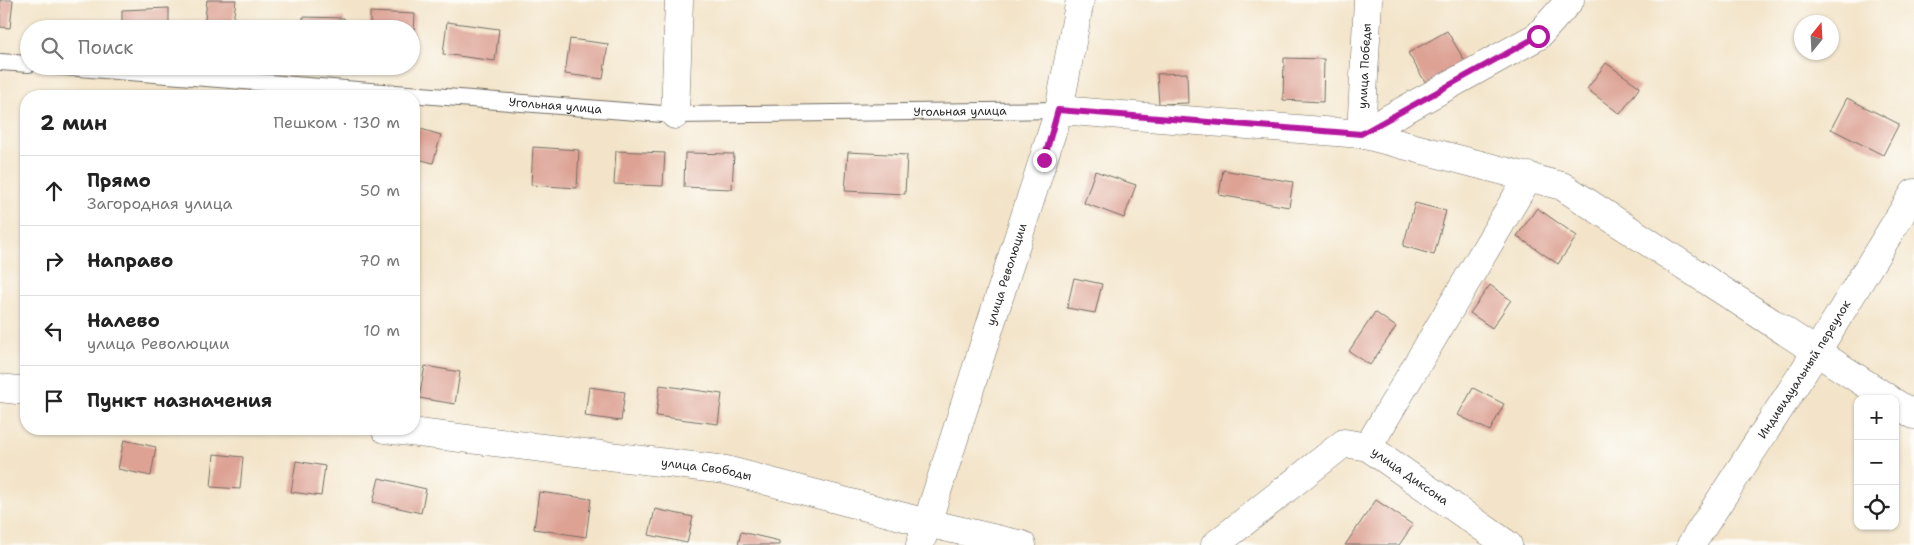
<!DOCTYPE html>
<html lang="ru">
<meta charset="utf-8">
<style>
body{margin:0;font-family:"Shantell Sans",sans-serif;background:#f6f6f6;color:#222}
.controls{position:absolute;right:15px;bottom:15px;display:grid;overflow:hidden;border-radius:10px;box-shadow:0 1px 4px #0004}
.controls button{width:45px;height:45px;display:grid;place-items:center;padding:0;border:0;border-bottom:1px solid #e0e0e0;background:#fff;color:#222;font:25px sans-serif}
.compass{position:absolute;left:1794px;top:15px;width:45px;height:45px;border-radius:50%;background:#fff;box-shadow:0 1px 4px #0004;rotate:18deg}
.stop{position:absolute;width:15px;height:15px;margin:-11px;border:4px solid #b5179e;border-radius:50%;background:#fff}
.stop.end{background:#b5179e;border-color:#fff;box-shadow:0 1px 5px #0008}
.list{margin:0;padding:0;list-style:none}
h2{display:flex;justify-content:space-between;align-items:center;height:65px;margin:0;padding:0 20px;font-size:21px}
h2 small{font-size:16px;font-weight:400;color:#767676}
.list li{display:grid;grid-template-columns:32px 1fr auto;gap:15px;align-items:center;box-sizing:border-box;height:70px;padding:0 20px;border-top:1px solid #e0e0e0}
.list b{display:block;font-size:19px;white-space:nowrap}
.list p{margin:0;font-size:16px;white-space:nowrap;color:#767676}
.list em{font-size:16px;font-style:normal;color:#767676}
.icon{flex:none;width:28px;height:28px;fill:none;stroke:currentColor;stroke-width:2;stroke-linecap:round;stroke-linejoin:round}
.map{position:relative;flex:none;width:1914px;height:545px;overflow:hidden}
.search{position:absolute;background:#fff;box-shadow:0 1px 4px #0004;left:20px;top:20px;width:400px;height:55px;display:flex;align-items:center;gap:12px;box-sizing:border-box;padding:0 18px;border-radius:28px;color:#767676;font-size:19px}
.panel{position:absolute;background:#fff;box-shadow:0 1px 4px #0004;left:20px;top:90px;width:400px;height:345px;border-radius:20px}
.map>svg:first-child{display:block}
.building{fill:#dda294}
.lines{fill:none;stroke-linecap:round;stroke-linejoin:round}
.service-casing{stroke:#716c62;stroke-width:18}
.minor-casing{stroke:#716c62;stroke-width:29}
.tertiary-casing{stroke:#716c62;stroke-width:29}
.service{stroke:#fff;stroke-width:16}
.minor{stroke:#fff;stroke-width:28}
.tertiary{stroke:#fff;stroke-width:28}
.route{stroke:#b5179e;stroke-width:6}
.labels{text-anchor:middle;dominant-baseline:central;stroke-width:4;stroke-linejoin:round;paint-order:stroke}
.street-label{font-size:12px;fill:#2b2b2b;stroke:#fdfcf7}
</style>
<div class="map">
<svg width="1914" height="545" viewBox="0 0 1914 545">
<rect width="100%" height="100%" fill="#fdfcf7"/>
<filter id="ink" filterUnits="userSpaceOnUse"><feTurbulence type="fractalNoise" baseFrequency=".02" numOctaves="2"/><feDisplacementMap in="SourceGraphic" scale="10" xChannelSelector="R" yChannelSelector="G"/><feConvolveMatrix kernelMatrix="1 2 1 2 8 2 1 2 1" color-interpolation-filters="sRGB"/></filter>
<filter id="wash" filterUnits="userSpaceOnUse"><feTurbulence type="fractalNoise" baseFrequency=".0096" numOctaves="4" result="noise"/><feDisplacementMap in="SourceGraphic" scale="20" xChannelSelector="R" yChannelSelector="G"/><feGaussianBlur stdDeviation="1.12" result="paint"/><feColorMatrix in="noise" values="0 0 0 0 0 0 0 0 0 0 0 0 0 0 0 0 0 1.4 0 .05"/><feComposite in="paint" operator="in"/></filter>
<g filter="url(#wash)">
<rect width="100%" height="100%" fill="#f3e4c9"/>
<g id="blocks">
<path class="building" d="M 0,0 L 13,0 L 10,28 L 0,27 Z
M 207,0 L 236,0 L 232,29 L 204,29 Z
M 169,8 L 169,29 L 122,29 L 122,10 Z
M 370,12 L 415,14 L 413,51 L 411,51 L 411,29 L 370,29 Z
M 303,17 L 344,18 L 344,29 L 303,29 Z
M 447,22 L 499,29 L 495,61 L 443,54 Z
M 1447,31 L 1469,68 L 1430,90 L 1408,53 Z
M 570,39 L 608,44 L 603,79 L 565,74 Z
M 1284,58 L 1324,59 L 1323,102 L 1283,100 Z
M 1606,63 L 1640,87 L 1620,114 L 1587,89 Z
M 1187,73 L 1188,103 L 1159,104 L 1157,74 Z
M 1847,98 L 1899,124 L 1883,155 L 1831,129 Z
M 414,127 L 441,135 L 433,163 L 414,158 Z
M 533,147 L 579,150 L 577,188 L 531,185 Z
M 616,151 L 665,153 L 663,186 L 614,184 Z
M 848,152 L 907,155 L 905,194 L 845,191 Z
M 685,153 L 734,154 L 732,189 L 684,187 Z
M 1223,170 L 1293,182 L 1289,207 L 1219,195 Z
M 1095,171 L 1136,185 L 1124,218 L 1084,203 Z
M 1415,203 L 1446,211 L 1434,255 L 1403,246 Z
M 1537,208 L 1577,236 L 1558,264 L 1517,236 Z
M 1074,278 L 1102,284 L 1095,313 L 1067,308 Z
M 1490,285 L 1511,300 L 1492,328 L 1470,313 Z
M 1375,312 L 1396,327 L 1370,365 L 1349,351 Z
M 425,366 L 460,372 L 455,404 L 419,398 Z
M 660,385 L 722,394 L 718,424 L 656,416 Z
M 589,387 L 625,392 L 621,421 L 585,416 Z
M 1473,388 L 1504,404 L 1490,431 L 1458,415 Z
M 124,440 L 156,447 L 151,476 L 118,469 Z
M 214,454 L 243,457 L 240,489 L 211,487 Z
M 296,461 L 325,466 L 321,496 L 291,492 Z
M 379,478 L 426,489 L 421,513 L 373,502 Z
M 539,492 L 591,499 L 586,537 L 534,529 Z
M 1376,500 L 1413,525 L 1399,545 L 1345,545 Z
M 655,509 L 693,517 L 687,543 L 649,535 Z
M 741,532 L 779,541 L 779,545 L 738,545 Z"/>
</g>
</g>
<g filter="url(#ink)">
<use href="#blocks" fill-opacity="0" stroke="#716c62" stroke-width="1"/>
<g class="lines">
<defs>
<g id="service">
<path d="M 0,62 L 29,64"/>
<path id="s1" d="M 53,66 L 675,115 L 1059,110"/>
</g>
<g id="minor">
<path d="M 1059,110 L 1361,134 L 1562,186 L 1889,399"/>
<path d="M 675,115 L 679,0"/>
<path d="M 1361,134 L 1538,36 L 1570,0"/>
<path id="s2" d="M 1361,134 L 1368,0"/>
<path d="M 0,388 L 26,391"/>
<path d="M 1895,403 L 1914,415"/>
<path id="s3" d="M 385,429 L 726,470 L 927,523 L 1022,545"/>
<path d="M 1368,447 L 1529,176"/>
<path id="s4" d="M 1215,545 L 1344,443 L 1368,447 L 1508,545"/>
<path id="s5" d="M 1691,545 L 1817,351 L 1914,193"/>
</g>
<g id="tertiary">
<path id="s6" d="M 920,545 L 1059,110 L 1080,0"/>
</g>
</defs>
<use href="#service" class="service-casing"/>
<use href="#minor" class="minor-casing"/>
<use href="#tertiary" class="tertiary-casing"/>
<use href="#service" class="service"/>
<use href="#minor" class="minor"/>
<use href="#tertiary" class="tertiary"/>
</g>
</g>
<g class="lines" filter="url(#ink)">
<path class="route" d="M 1044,160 L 1058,110 L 1361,134 L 1538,36"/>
</g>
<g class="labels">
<g class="street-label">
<text stroke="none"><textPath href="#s2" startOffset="68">улица Победы</textPath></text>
<text stroke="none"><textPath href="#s1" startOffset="504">Угольная улица</textPath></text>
<text stroke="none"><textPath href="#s1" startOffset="909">Угольная улица</textPath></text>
<text stroke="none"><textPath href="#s6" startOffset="284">улица Революции</textPath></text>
<text stroke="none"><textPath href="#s5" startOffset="209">Индивидуальный переулок</textPath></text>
<text stroke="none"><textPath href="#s3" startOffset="324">улица Свободы</textPath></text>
<text stroke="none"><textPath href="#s4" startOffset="240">улица Диксона</textPath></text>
</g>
</g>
</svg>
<div class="controls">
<button>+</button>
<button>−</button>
<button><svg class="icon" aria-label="locate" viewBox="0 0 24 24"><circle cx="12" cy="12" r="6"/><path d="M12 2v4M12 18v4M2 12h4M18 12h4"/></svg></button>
</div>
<svg class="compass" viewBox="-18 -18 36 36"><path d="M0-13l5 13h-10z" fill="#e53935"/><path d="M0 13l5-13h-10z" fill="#767676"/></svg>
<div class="stop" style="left:1538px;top:36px"></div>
<div class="stop end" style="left:1044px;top:160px"></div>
<div class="search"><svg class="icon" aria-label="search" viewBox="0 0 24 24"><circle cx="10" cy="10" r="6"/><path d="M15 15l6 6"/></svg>Поиск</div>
<section class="panel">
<h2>2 мин<small>Пешком · 130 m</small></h2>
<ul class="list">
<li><svg class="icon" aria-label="ahead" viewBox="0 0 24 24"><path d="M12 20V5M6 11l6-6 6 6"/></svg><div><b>Прямо</b><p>Загородная улица</p></div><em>50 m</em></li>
<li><svg class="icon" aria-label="right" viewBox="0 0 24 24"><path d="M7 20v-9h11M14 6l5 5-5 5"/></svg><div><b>Направо</b></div><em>70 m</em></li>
<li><svg class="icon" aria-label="left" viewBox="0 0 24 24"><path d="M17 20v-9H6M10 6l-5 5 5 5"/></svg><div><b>Налево</b><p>улица Революции</p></div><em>10 m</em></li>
<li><svg class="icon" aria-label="arrive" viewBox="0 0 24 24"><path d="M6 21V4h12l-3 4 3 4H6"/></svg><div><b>Пункт назначения</b></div></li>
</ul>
</section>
</div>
